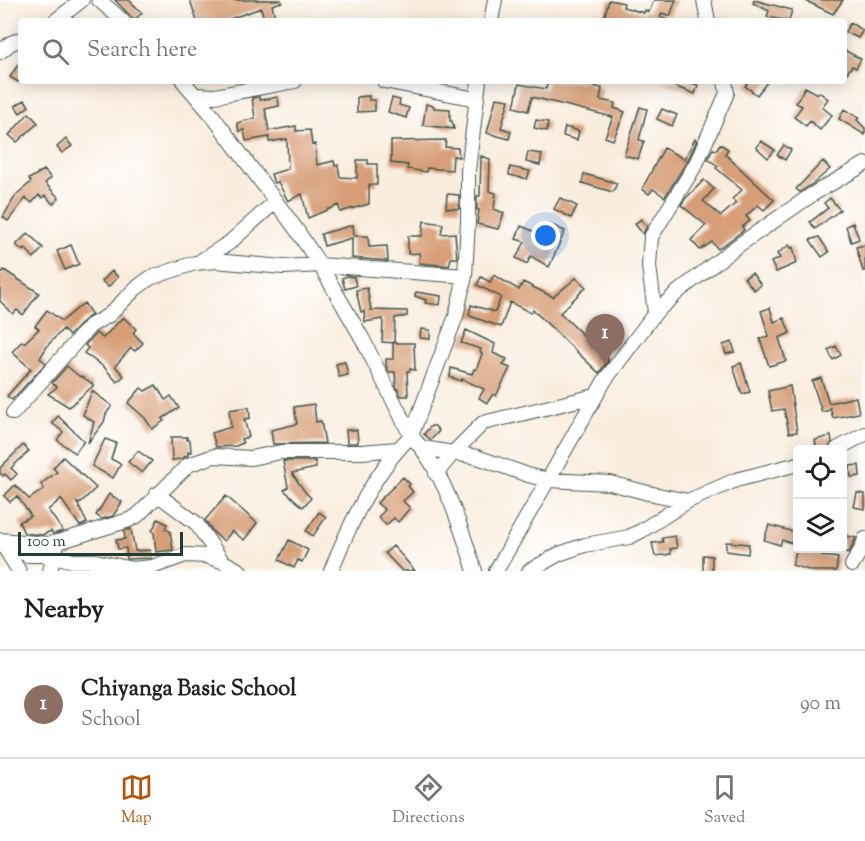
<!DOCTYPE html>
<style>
body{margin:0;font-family:"Sorts Mill Goudy",serif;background:#f2f2f2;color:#202124}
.controls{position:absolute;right:18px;bottom:18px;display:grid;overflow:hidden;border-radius:6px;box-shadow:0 3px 15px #0003}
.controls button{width:54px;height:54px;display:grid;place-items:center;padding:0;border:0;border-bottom:2px solid #e0e0e0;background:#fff;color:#202124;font:30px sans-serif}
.scale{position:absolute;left:18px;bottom:15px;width:165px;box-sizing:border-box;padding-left:6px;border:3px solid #1f3d34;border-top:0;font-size:16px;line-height:21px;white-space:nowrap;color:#1f3d34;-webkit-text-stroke:4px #fff;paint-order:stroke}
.you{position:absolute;left:546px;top:236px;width:21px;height:21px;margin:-15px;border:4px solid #fff;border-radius:50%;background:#1a73e8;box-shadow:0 0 0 9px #1a73e833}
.badge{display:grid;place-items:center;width:39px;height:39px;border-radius:50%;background:#b45309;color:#fff;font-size:20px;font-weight:700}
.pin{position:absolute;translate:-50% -50px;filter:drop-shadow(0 2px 3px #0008)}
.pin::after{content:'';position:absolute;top:32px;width:21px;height:18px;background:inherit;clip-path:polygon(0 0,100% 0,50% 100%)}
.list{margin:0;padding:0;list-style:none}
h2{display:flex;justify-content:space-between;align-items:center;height:78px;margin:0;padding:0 24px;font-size:26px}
h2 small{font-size:20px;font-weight:400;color:#757577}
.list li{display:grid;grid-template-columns:39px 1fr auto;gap:18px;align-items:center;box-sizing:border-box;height:108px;padding:0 24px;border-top:2px solid #e0e0e0}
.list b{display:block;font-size:22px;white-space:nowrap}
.list p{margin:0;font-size:20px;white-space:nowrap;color:#757577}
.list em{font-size:20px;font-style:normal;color:#757577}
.icon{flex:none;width:33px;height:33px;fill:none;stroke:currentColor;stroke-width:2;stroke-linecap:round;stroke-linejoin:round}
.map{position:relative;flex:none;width:865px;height:571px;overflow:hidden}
.search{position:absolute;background:#fff;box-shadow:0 3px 15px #0003;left:18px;right:18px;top:18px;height:66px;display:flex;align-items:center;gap:15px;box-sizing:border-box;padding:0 21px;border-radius:6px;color:#757577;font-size:22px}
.sheet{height:186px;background:#fff}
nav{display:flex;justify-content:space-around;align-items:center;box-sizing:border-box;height:84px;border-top:2px solid #e0e0e0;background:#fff;font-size:16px;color:#757577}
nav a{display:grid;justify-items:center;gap:3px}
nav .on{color:#b45309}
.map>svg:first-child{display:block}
.building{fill:#d79e77}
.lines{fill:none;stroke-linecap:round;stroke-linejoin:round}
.minor-casing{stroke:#40574e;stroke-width:16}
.minor{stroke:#fff;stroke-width:14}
</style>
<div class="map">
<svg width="865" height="571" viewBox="0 0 865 571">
<rect width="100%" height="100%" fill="#fff"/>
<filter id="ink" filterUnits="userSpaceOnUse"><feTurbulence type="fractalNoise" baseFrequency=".0167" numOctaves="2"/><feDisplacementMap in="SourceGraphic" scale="12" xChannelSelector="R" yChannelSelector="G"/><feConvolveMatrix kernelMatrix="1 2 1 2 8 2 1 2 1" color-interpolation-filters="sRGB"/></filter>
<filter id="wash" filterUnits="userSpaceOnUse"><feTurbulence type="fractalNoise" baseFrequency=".008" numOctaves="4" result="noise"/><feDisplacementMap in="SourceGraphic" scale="24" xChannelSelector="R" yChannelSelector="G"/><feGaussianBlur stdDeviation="1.35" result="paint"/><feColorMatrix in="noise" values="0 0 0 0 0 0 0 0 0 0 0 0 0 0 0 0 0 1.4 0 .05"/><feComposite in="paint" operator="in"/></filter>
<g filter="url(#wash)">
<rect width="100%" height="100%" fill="#f9edde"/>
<g id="blocks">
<path class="building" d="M 115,0 L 129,0 L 142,13 L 134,20 Z
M 190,0 L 281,0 L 282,2 L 272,5 L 276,21 L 267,21 L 266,18 L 264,19 L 261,8 L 224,21 L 197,21 Z
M 609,0 L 624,3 L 623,7 L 644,13 L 645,10 L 649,12 L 654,0 L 676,0 L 670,16 L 662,13 L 660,17 L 670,21 L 603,21 Z
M 754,0 L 792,10 L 789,21 L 767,17 L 769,11 L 753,3 Z
M 804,0 L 843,0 L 833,14 Z
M 850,23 L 863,30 L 858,38 L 845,32 Z
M 844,50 L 861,59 L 856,68 L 852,66 L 844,77 Z
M 21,60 L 21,77 L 18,82 L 10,77 Z
M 548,81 L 589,81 L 588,85 L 602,88 L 600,100 L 615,103 L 614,108 L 625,112 L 613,140 L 605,137 L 613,117 L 532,97 L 528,111 L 514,107 L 519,84 L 546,89 Z
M 660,81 L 694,81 L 693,84 L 698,85 L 695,94 Z
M 749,81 L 768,81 L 757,95 L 745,86 Z
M 805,87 L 818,94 L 819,92 L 828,99 L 822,107 L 832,115 L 820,130 L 810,121 L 806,126 L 794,117 L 802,106 L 796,103 Z
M 369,96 L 369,100 L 375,100 L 375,111 L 357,112 L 357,97 Z
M 259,97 L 260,100 L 278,97 L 279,106 L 265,109 L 269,131 L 296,126 L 296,131 L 310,130 L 312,145 L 315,144 L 317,165 L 334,161 L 335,166 L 338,165 L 340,177 L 357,178 L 357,160 L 368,160 L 368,164 L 377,164 L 377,185 L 369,185 L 369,204 L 340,212 L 339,205 L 308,218 L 302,194 L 288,201 L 278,182 L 274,183 L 271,174 L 288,169 L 287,139 L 269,142 L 269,137 L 246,141 L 244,130 L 239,131 L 237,123 L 255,118 L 252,98 Z
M 392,98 L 400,100 L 399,105 L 409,108 L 406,118 L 388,112 Z
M 496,98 L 509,100 L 501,128 L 511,131 L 509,139 L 487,133 Z
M 25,100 L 29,106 L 20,113 L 15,106 Z
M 426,104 L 434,106 L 434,108 L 450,109 L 450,121 L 452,121 L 454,129 L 423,125 Z
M 640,107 L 647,109 L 639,140 L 644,141 L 638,159 L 624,155 Z
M 662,109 L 677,115 L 672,126 L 657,119 Z
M 844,109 L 859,118 L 857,120 L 865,128 L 865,135 L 839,119 Z
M 29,113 L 38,123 L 17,142 L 9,135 Z
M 536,120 L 548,122 L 547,131 L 534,128 Z
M 565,127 L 579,131 L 577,140 L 563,136 Z
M 66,139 L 72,146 L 62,153 L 57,147 Z
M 695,139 L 697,140 L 688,160 L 665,197 L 653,189 L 649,194 L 642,189 L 664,148 L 684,159 Z
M 446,140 L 445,147 L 458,148 L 459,157 L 453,156 L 452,170 L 427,168 L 426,172 L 407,169 L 408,165 L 391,163 L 391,141 Z
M 761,141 L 775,150 L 768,158 L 756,147 Z
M 720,144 L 728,149 L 725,154 L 774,200 L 764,210 L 758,205 L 746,216 L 750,221 L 742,227 L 744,230 L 718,249 L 712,242 L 700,250 L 691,240 L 706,225 L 681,205 L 685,199 L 704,180 L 714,189 L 703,201 L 721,216 L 736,203 L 732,199 L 742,190 L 716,168 L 718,166 L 708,159 L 713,149 L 716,150 Z
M 784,145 L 791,150 L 785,160 L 777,155 Z
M 528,152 L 542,154 L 540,165 L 526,162 Z
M 481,156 L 490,159 L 489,191 L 496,193 L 494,209 L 504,213 L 498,229 L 477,224 L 479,210 L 477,210 L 477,196 L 480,196 Z
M 823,161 L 830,169 L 815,182 L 800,192 L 796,189 Z
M 510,167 L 530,171 L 527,179 L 509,175 Z
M 44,170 L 51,178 L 45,183 L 59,198 L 53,204 L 45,195 L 42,198 L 39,195 L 32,203 L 26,198 L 8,221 L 3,217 L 16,195 L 31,182 L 29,179 Z
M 584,174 L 617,183 L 613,192 L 582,183 Z
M 447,194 L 459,195 L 459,209 L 446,208 Z
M 560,198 L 577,206 L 571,218 L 554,209 Z
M 830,198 L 840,210 L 815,229 L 810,222 L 828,208 L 824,203 Z
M 641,219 L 647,226 L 643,234 L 635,224 Z
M 424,221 L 443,224 L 441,234 L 455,233 L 457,258 L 451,258 L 449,266 L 419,263 L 420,253 L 408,254 L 408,236 L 422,236 Z
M 853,223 L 859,239 L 851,242 L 846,226 Z
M 549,224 L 565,231 L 549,267 L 531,256 L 527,264 L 516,258 L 525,242 L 516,239 L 521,226 L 545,236 Z
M 353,225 L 354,236 L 368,236 L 369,247 L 387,246 L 388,261 L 352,258 L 352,238 L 324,246 L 321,234 Z
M 28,233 L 43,248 L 34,258 L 25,248 L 23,251 L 16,245 Z
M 819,237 L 829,252 L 822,257 L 810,240 Z
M 71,245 L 79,264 L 65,270 L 57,251 Z
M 789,245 L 791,248 L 793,247 L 797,263 L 776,272 L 771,262 L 780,258 L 777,254 Z
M 865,245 L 865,271 L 863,271 L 856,247 Z
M 4,270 L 39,293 L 23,315 L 17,310 L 13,314 L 0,301 L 0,275 Z
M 112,271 L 118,277 L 108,287 L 102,281 Z
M 752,273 L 761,285 L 754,290 L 744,278 Z
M 494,275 L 519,290 L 523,282 L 553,297 L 576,278 L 586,287 L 560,313 L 607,358 L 608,361 L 599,373 L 533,310 L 531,313 L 510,302 L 501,327 L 470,316 L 469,315 L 471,305 L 495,312 L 501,297 L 477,285 L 481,277 L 490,282 Z
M 348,276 L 354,277 L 356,286 L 345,289 L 342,278 Z
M 367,288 L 371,310 L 369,310 L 407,311 L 407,316 L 395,318 L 394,343 L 382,342 L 383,319 L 365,322 L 364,311 L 361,312 L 356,290 Z
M 416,292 L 441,296 L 440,305 L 425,303 L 426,300 L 415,296 Z
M 84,303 L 92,315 L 84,320 L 69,336 L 63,329 L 48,345 L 40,358 L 46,363 L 12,400 L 7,396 L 31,369 L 12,352 L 22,341 L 24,343 L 39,329 L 35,326 L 47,310 L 62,321 Z
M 770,308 L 774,322 L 784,318 L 790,333 L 779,338 L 786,361 L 769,366 L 760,339 L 769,336 L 761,311 Z
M 123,317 L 136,329 L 133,333 L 143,343 L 135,351 L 131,348 L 115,366 L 124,376 L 117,382 L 104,367 L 84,353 L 88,348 L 85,345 L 96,333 L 103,338 Z
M 421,329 L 430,330 L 430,339 L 420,338 Z
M 466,330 L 495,344 L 493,353 L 507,359 L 503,365 L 510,368 L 496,396 L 493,394 L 487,403 L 479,398 L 484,389 L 462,379 L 461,381 L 450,377 L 451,368 L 472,374 L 474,369 L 476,370 L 482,354 L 480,352 L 481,349 L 461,343 Z
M 732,342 L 735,352 L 726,354 L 723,345 Z
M 393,343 L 414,343 L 415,370 L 410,369 L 410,371 L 407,371 L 408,396 L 401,396 L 396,386 L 395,372 L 389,372 L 386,365 L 386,359 L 393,359 Z
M 836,346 L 841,355 L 833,360 L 828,350 Z
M 345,362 L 348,375 L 339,377 L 336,364 Z
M 741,363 L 750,392 L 742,394 L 733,366 Z
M 67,366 L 80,377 L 81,376 L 94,385 L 69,407 L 48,394 L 57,387 L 52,383 Z
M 821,378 L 829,403 L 856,397 L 859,413 L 833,418 L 830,407 L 830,410 L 822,412 L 812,381 Z
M 156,385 L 165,400 L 171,396 L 179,408 L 162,419 L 164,421 L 152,429 L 145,418 L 128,403 L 141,388 L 145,391 Z
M 790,386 L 797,432 L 789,433 L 784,409 L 772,411 L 768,391 Z
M 92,391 L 112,406 L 106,414 L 104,422 L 88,443 L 94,422 L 83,415 Z
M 314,404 L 316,422 L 321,421 L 325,443 L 273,444 L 271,430 L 297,424 L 294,407 Z
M 249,407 L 250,418 L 244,419 L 249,437 L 241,439 L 243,443 L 236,446 L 216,447 L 212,433 L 231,427 L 229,410 Z
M 58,416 L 84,441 L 75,453 L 57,440 L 63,432 L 52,423 Z
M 431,426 L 435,426 L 439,431 L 431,440 L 424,434 Z
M 346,430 L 357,430 L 358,443 L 347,443 Z
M 831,436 L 832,442 L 828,449 L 817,450 L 815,440 Z
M 171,437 L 187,437 L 187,440 L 190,440 L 191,452 L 188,452 L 188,455 L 181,459 L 172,460 Z
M 105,439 L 116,443 L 111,459 L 121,464 L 113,478 L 92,466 Z
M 23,445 L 29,451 L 11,468 L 17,474 L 11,480 L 5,474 L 3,476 L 0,473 L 0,468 Z
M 138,451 L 152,461 L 142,473 L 128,462 Z
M 63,457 L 96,488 L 79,504 L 77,503 L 87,523 L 80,526 L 61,499 L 48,510 L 63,531 L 53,534 L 51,531 L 42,535 L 24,533 L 19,522 L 31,516 L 17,496 L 10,502 L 4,496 L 15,485 L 29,499 L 44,489 L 41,484 L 57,472 L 53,468 Z
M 283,461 L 315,461 L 316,468 L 292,473 L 305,492 L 311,498 L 303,507 L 284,490 L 288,487 Z
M 859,465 L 860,476 L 851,477 L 850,466 Z
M 403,477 L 410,484 L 408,486 L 413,492 L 403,501 L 410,508 L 398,522 L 394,518 L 386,525 L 378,517 L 385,510 L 377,503 Z
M 857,493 L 865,494 L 865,509 L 854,507 Z
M 109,494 L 122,502 L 113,516 L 102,519 L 96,515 Z
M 226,496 L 257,523 L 244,540 L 232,531 L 224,541 L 214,533 L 205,520 Z
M 319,512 L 326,517 L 313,536 L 306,531 Z
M 158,519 L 167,524 L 165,529 L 170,531 L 173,550 L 156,552 L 154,532 L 152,531 Z
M 769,525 L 798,533 L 798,545 L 782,540 L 780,545 L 764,540 Z
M 131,529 L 135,551 L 150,550 L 151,558 L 127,559 L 126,548 L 118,549 L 116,540 L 125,539 L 124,531 Z
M 843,535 L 856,538 L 849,553 L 843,551 Z
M 675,536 L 677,548 L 670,549 L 671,554 L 655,556 L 652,543 L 663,542 L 662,538 Z
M 289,540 L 308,550 L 302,562 L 298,560 L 294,568 L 279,560 Z
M 726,542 L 749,544 L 748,554 L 726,551 Z
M 393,546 L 404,558 L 415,571 L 402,571 L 385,553 Z
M 797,549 L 825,549 L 822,556 L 838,558 L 836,571 L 812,571 L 792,565 Z
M 703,555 L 712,556 L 712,571 L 703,571 Z"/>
</g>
</g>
<g filter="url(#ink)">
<use href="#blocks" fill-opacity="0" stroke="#40574e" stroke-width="1.5"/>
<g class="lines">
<defs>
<path id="minor" d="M 99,0 L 123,21
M 704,0 L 708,21
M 55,21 L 82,0
M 491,21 L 495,0
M 0,52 L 11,43 L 21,39
M 183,81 L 212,115 L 296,229 L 320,265 L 362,338 L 411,436 C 443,468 461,528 475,571
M 384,81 L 476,99
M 196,95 L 215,96 L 295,81
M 202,260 L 229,243 L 276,201
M 655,313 L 649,266 L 651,237 L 696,164 L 727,93 L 725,81
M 13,413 L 90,326 L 109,315 L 135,289 L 150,278 L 195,263 L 215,261 L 283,267 L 320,265 L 465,276
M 423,448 L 477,457 L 528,475 L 548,480 L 610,483 L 648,493 L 688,501
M 837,449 L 865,434
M 436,474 L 453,453 L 483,423 L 595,396
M 157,494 L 196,523 L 222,561 L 240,571
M 0,540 L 47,544 L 58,542 L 129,520 L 137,516 L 188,465 L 214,456 L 251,458 L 281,452 L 362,452 L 397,449
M 3,544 L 28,555 L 54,555 L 72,561 L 96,561 L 132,569 L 152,567 L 186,555 L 206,556 L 222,561
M 3,545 L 19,571
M 852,565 L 862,548 L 865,539
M 50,571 L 56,547
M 331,571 C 349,525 375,470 411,436 L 456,316 L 465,276 L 468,221 L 468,171 L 479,81
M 496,571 L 605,380 L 655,313 L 679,291 L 736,247 L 813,194 L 865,164
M 529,571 L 559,554 L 585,545 L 629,537 L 641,531 L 688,501 L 736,480 L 798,464"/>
</defs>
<use href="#minor" class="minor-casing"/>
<use href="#minor" class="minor"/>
</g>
</g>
</svg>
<div class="controls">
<button><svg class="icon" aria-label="locate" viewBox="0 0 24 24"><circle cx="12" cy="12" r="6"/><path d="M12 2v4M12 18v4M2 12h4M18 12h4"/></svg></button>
<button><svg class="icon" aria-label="layers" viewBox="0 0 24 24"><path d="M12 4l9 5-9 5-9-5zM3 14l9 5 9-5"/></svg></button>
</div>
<div class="scale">100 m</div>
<div class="you"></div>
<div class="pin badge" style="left:605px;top:364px;background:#8d6e63">1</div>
<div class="search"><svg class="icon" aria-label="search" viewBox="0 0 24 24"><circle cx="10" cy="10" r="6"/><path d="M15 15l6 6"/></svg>Search here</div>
</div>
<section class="sheet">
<h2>Nearby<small></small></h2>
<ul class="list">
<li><span class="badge" style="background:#8d6e63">1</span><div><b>Chiyanga Basic School</b><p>School</p></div><em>90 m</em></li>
</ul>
</section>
<nav>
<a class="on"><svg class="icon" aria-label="map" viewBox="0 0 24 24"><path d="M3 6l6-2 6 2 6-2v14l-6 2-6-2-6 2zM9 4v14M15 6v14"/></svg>Map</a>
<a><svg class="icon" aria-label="directions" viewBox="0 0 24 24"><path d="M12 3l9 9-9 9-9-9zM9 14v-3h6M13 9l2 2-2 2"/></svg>Directions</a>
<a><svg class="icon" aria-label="saved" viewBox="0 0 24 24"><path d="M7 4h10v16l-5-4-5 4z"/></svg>Saved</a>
</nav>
